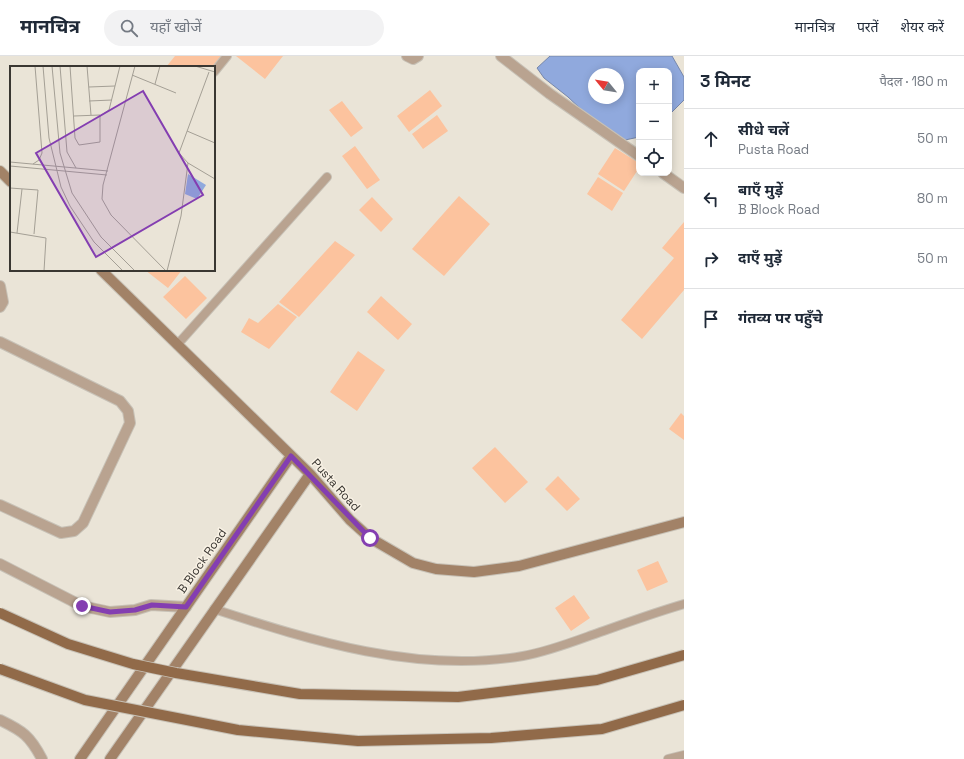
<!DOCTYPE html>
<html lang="hi">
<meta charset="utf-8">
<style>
body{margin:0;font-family:"Space Grotesk","Noto Sans Devanagari",sans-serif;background:#f2f2f3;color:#1f2937}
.controls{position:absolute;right:12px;top:12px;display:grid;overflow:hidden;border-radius:8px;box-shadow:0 2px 10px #0003}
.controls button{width:36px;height:36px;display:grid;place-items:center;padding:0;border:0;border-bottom:1px solid #e0e1e3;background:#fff;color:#1f2937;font:20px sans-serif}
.compass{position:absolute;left:588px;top:12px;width:36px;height:36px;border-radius:50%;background:#fff;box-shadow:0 2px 10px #0003;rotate:300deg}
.stop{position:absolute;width:12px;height:12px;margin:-9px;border:3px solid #843eb1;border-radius:50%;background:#fff}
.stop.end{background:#843eb1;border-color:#fff;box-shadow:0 1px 4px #0008}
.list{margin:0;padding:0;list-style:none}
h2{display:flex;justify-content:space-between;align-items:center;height:52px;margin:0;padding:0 16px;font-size:17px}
h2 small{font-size:13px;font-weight:400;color:#747a83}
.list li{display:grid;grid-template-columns:26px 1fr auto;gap:12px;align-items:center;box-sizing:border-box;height:60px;padding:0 16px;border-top:1px solid #e0e1e3}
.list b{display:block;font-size:15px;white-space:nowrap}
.list p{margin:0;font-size:13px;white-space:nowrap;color:#747a83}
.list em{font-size:13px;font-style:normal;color:#747a83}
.icon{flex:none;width:22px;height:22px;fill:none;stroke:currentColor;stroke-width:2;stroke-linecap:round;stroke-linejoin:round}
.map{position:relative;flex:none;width:684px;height:703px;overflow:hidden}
header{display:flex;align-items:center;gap:24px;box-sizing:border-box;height:56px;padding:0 20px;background:#fff;border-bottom:1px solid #e0e1e3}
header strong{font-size:19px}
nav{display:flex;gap:22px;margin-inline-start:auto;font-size:14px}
.search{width:280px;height:36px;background:#f2f2f3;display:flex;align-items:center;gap:10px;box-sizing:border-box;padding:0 14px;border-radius:22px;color:#747a83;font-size:15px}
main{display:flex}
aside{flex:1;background:#fff}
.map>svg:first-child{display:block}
.water{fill:#90a9dd;stroke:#7687aa;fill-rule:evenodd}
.building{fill:#fcc39e}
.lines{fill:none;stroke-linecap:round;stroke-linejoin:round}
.lane-casing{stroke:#c7c1b6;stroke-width:10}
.street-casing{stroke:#c7c1b6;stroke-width:12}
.secondary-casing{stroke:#c7c1b6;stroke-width:12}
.lane{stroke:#b9a390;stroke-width:8}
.street{stroke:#b9a390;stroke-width:10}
.secondary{stroke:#a28267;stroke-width:10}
.primary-bridge-casing{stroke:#c7c1b6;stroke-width:12;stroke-linecap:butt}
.primary-bridge{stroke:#916a49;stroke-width:10}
.route{stroke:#843eb1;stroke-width:5}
.labels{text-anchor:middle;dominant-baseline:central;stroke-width:3;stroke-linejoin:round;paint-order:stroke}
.street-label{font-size:12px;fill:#3a3732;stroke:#f8f1e4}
.inset-road{fill:none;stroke:#a49f95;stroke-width:1}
.view{fill:#843eb1;fill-opacity:0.15;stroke:#843eb1;stroke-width:2}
.inset-edge{fill:none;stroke:#3a3732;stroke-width:2}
</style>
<header>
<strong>मानचित्र</strong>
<div class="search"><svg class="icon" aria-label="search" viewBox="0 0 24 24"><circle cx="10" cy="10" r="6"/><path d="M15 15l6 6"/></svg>यहाँ खोजें</div>
<nav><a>मानचित्र</a><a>परतें</a><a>शेयर करें</a></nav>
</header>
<main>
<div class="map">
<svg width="684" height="703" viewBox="0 0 684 703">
<rect width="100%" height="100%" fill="#eae4d7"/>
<path class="water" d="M 550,0 L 672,0 L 684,21 L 684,44 L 669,59 L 669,15 L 639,15 L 639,81 L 625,84 L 584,56 L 568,41 L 544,22 L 537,12 ZM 594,18 L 618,18 L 618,42 L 594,42 Z"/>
<path class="building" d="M 175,0 L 223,0 L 214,11 L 166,11 Z
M 236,0 L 283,0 L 265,23 Z
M 430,34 L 442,50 L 409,76 L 397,60 Z
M 342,45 L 363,72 L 351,81 L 329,54 Z
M 437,59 L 448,75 L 423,93 L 412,78 Z
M 355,90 L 380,124 L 367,133 L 342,100 Z
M 615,92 L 639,107 L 639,112 L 624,135 L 598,118 Z
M 598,121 L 623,137 L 612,155 L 587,138 Z
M 459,140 L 490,168 L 444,220 L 412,193 Z
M 372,141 L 393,163 L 381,176 L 359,154 Z
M 684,166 L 684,234 L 642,283 L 621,264 L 674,202 L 662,192 Z
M 335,185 L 355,199 L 299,261 L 279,246 Z
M 145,214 L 182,214 L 168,232 Z
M 185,220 L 207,242 L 186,263 L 163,241 Z
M 381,240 L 412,268 L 398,284 L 367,256 Z
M 278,248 L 297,261 L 269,293 L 241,276 L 249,262 L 258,267 Z
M 358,295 L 385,314 L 357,355 L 330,336 Z
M 681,357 L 684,360 L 684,384 L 669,373 Z
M 495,391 L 528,426 L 505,447 L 472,412 Z
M 558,420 L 580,443 L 567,455 L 545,433 Z
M 658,505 L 668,526 L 647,535 L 637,514 Z
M 574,539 L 590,562 L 571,575 L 555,552 Z"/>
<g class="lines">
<defs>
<path id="lane" d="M 214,16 L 227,0
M 177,289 L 327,121
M 214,553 C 312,585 418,618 523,600 C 546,596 570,587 592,579 C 623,568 653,557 684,548
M 668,703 L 684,699"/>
<path id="street" d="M 407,0 L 413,3 L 418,0
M 501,0 L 550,38 L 639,100
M 663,117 L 684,132
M 0,230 L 3,246 L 0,251
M 0,286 L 120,345 L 128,355 L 130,367 L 83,467 L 74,475 L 61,477 L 0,449
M 0,508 L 82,550 L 110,556 L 135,554 L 151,549 L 186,551
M 0,664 C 23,675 30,680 42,703"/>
<path id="secondary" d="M 0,115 L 11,126
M 101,214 L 310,418 L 350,464 L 370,482 L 413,507 L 436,513 L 474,516 L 519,510 L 684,466
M 80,703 L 291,400
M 110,703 L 310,418"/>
</defs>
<use href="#lane" class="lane-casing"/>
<use href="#street" class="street-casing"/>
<use href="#secondary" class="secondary-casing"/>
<use href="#lane" class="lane"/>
<use href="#street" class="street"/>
<use href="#secondary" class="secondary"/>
<defs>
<path id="primary-bridge" d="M 0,557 L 68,588 L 133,608 L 176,617 L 300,638 L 458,641 L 597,624 L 684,599
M 0,613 L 85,644 L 238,674 L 358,685 L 491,682 L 602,673 L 684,649"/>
</defs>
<use href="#primary-bridge" class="primary-bridge-casing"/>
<use href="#primary-bridge" class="primary-bridge"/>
</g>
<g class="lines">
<path class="route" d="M 82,550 L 110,556 L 135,554 L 152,549 L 186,551 L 291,400 L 370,482"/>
</g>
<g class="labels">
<g class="street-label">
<text transform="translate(336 429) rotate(48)">Pusta Road</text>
<text transform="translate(202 505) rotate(-55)">B Block Road</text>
</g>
</g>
<g transform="translate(10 10)">
<rect width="205" height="205" fill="#eae4d7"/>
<path d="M 178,108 L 196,119 L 187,133 L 175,128 Z" fill="#90a9dd"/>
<path class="inset-road" d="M 33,0 L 39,72 L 51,121 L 60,140 L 84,176 L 113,205M 42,0 L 50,87 L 62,127 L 91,171 L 125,205M 50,0 L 57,86 L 66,102M 60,0 L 65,72 L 69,79 L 90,76 L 90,50 L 99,44 L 110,0M 77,0 L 81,49M 125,0 L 93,119 L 92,133 L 101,149 L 156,205M 185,0 L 205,6M 122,9 L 166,27M 145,18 L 150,0M 79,21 L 105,20M 79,35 L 102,34M 64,50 L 90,49M 177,65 L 205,77M 0,96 L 98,105M 178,97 L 169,87 L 199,6M 23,98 L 29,94 L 32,87 L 25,0M 0,100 L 97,109M 0,122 L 28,124 L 24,168M 0,166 L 36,172 L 34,205M 7,167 L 12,123M 157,205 L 171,150 L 178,97 L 205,113"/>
<path class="view" d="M 133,25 L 193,129 L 86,191 L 26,87 Z"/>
<rect width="205" height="205" class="inset-edge"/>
</g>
</svg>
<div class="controls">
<button>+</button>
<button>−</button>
<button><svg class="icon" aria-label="locate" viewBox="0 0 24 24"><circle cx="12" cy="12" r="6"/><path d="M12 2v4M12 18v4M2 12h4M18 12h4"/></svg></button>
</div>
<svg class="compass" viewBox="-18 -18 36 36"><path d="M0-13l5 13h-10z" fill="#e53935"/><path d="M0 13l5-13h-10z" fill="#747a83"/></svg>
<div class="stop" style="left:370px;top:482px"></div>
<div class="stop end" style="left:82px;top:550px"></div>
</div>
<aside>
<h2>3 मिनट<small>पैदल · 180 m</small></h2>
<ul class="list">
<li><svg class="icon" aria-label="ahead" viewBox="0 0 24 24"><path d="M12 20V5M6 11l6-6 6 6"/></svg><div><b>सीधे चलें</b><p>Pusta Road</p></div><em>50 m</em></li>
<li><svg class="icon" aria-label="left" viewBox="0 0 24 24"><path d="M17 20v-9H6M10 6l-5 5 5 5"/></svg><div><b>बाएँ मुड़ें</b><p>B Block Road</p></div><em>80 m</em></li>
<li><svg class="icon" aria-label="right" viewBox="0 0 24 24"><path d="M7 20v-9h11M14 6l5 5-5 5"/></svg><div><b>दाएँ मुड़ें</b></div><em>50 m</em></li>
<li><svg class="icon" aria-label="arrive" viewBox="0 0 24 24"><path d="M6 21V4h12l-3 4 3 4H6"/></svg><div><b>गंतव्य पर पहुँचे</b></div></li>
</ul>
</aside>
</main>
